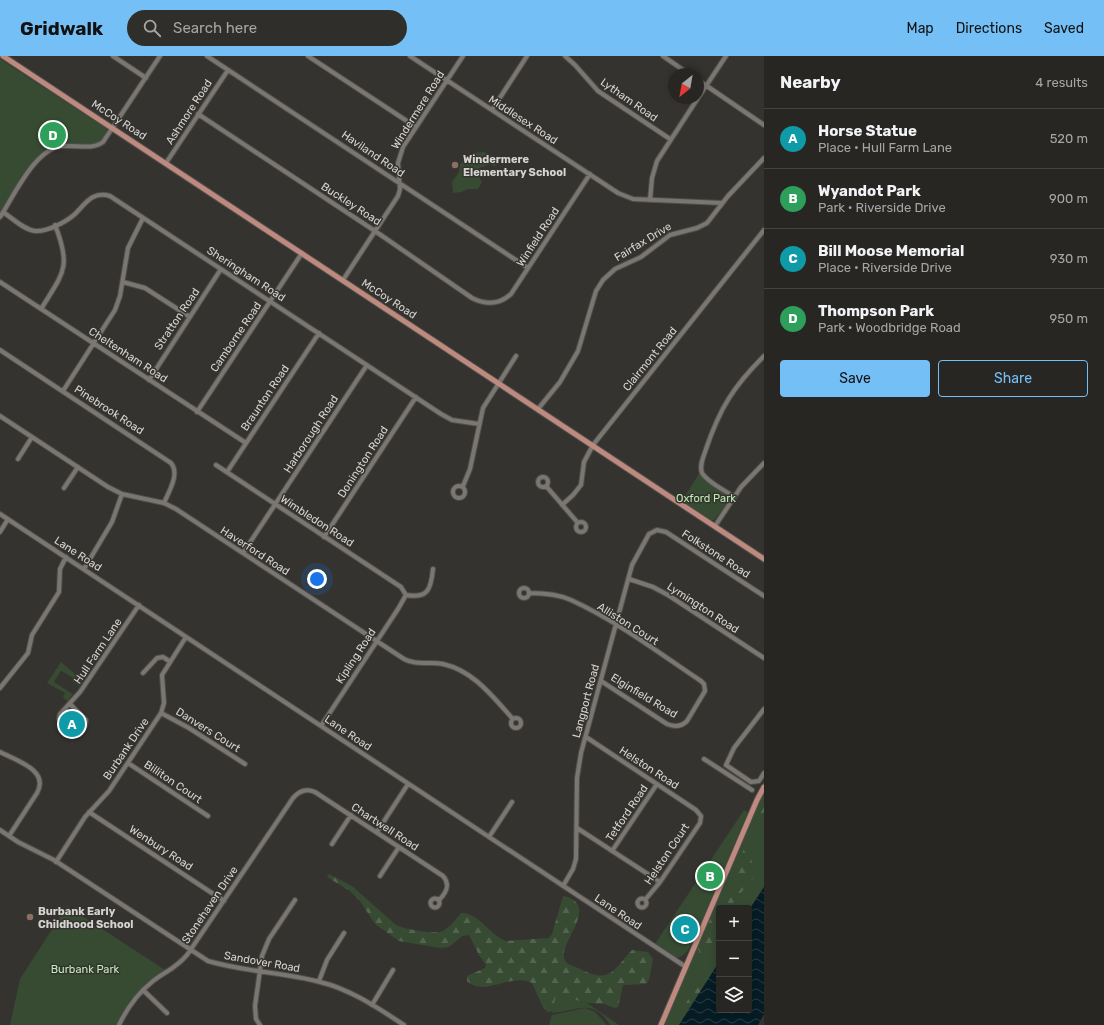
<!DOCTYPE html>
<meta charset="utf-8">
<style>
body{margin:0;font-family:Rubik,sans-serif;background:#302e2b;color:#f1f3f6}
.controls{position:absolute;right:12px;bottom:12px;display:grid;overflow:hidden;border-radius:4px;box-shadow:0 2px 6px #0003}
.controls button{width:36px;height:36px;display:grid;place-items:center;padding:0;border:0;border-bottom:1px solid #444341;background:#282623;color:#f1f3f6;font:20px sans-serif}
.compass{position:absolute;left:668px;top:12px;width:36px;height:36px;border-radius:50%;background:#282623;box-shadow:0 2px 6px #0003;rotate:211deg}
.you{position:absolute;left:317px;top:523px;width:14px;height:14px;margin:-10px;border:3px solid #fff;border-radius:50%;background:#1a73e8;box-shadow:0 0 0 6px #1a73e833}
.badge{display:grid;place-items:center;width:26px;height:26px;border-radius:50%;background:#74c0f6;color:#fff;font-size:13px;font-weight:700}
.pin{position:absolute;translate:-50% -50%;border:2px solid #fff;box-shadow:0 1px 4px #0006}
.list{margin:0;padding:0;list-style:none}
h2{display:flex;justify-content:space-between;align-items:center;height:52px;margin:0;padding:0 16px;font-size:17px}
h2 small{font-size:13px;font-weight:400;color:#a5a5a6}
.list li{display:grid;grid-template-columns:26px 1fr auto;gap:12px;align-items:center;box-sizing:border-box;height:60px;padding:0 16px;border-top:1px solid #444341}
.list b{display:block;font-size:15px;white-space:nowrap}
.list p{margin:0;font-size:13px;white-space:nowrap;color:#a5a5a6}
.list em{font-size:13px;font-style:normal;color:#a5a5a6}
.actions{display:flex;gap:8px;padding:12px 16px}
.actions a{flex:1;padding:9px 0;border:1px solid #74c0f6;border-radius:4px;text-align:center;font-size:14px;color:#74c0f6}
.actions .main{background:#74c0f6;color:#111}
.icon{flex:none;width:22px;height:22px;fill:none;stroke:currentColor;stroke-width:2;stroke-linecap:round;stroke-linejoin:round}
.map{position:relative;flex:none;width:764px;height:969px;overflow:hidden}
header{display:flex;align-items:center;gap:24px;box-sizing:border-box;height:56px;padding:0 20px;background:#74c0f6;color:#111}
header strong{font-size:19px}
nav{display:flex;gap:22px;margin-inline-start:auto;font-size:14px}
.search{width:280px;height:36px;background:#302e2b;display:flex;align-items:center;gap:10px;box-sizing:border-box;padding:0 14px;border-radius:22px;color:#a5a5a6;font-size:15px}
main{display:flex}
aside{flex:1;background:#282623}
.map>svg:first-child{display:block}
.green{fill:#374b33}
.forest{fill:url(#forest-firs)}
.water{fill:url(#water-waves)}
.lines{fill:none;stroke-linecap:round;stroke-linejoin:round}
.minor-casing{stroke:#514f4b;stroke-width:6}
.major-casing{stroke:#514f4b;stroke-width:7}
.minor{stroke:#7a7772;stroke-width:4}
.major{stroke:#be8a7f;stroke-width:5}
.education-dot{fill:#8d6e63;stroke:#35332f;stroke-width:1.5}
.labels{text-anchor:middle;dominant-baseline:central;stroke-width:3;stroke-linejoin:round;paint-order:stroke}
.street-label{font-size:11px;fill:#d5d4d1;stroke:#35332f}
.poi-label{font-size:11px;font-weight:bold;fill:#d5d4d1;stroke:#35332f;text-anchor:start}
.park-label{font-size:11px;fill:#beecb6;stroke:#35332f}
</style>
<header>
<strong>Gridwalk</strong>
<div class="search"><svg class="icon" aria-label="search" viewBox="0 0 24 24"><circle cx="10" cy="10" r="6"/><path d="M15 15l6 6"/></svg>Search here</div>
<nav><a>Map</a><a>Directions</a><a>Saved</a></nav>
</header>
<main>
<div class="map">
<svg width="764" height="969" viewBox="0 0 764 969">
<defs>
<pattern id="forest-firs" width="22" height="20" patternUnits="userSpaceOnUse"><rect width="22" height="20" fill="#374b33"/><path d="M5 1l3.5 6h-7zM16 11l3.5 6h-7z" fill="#536450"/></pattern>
<pattern id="water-waves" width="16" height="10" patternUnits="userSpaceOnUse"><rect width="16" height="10" fill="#051c25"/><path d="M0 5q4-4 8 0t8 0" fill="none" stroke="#293c44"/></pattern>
</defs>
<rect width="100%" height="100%" fill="#35332f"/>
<path class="green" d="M 0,3 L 107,73 C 101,99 69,82 51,90 C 33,98 11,139 0,156 Z
M 484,96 L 493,100 L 497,109 L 494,110 L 491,108 L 479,112 L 478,119 L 482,126 L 478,133 L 468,133 L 461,136 L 453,137 L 452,126 L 459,116 L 460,108 L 474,97 Z
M 700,416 L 730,440 L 729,445 L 714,464 L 711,464 L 682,445 Z
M 61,606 L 83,625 L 79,630 L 72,625 L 73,622 L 62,615 L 60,616 L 54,626 L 73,638 L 67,645 L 63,641 L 65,637 L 47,627 Z
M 70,653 L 83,664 L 84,668 L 79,674 L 74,673 L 61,663 L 66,654 Z
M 764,733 L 764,831 L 749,854 L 749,852 L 719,852 L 719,906 L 679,969 L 661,969 Z
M 744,754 L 748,756 L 695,881 C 691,889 685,904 674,901 L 655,888 Z
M 67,850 L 165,914 C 142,927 127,946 116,969 L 10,969 L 20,923 Z
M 560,940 L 587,947 L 619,969 L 610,969 C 593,941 577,955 552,957 L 555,942 Z
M 585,952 L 595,956 L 607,969 L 549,969 L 552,959 Z"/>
<path class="forest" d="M 764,741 L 764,772 C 749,769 759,749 764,741 Z
M 748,789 L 751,794 L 752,811 L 754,811 L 764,797 L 764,808 L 729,852 L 719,852 L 719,886 L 713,896 L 700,897 L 698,893 L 716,849 L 738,822 L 744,790 Z
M 329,818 L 352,830 L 396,869 C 404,873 435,879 443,875 C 450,871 456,863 461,857 C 480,857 490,880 506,885 L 549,882 L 552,878 L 563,840 C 601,848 560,885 564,902 C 565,908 573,910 578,912 C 610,928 611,917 632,894 L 648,896 L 653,903 L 649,924 L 646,928 L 623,929 L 618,951 L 615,952 L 604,948 L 587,947 L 560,940 L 555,943 L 553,955 L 548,956 L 543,951 L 532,927 C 511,916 484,942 467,925 L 467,920 L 485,912 L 486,909 L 479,899 L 469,879 L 462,880 L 449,891 L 440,892 L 399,885 L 375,868 L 360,845 L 350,835 L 327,821 Z
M 719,899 L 719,906 L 679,969 L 673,969 L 693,935 Z"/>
<path class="water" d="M 764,831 L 764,958 L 758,969 L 679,969 L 719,906 L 719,954 L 749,954 L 749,854 Z"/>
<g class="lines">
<defs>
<path id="minor" d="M 113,0 L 146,22
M 207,0 L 528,212
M 308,0 L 416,71
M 410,0 L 618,137 L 633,143 L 722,147
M 565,0 L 575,9 L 598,35 L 670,83
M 663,0 L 689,18
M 698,24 L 764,69
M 698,42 L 726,0
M 492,54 L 527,0
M 198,58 L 375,175 L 472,242 C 486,249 499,249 511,238 L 590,118
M 166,107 L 228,14
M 650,144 L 652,122 L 657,105 L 698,42
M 3,156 C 12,162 24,174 35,175 C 47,176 66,166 75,158 C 86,147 92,135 110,140 L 441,358 L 452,364 L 479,368
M 0,161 C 14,140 36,90 64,90 C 77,89 92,94 103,86 L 160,0
M 343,224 L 398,140 L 400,133 L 398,107 L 403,91 L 463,0
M 0,226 L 246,387
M 123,226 L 145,232 L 190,261
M 41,253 C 63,217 72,212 55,169
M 0,294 L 171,407 C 180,418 169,435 164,447
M 149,324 L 221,213
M 63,335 L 115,254 L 120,240 L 128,192 L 143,162
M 538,353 L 560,326 L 578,295 L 596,235 L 603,224 L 615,213 L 641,201 L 670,179 L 697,172 L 707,167 L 728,140 L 764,102
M 197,356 L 302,197
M 0,360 L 108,431 L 122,438 L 164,447 L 176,453 L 404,603 C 417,610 429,605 443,608 C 474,615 493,641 513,663
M 18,403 L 32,381
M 216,409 L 401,531 L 406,539
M 227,416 L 319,277
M538 426a5 5 0 1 1 10 0a5 5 0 1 1-10 0Z
M453 436a6 6 0 1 1 12 0a6 6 0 1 1-12 0Z
M 463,430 L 470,413 L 483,352 L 516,300
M 546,430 L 578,467
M 64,432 L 78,411
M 734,441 C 725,434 708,427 702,417 C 699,409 704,400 706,393 C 720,352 733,331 764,300
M 562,449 L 573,439 L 581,429 L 584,406 L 593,389 L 764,174
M 0,458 L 686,911
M576 471a5 5 0 1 1 10 0a5 5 0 1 1-10 0Z
M 715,470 L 741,431 L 764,407
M 0,476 L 8,463
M 324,481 L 416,341
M 243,497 L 367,309
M 84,513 L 112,466 L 122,438
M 629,523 L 653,531 L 668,539 L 764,602
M519 537a5 5 0 1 1 10 0a5 5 0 1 1-10 0Z
M 529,537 C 543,537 558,538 571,544 C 617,565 659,597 701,625 L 704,628 L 705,635 L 687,665 C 681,671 674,671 667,668 L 601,625
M 406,539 C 428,543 431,533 433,513
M 143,617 L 157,602 L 163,601 L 169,605
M 0,632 L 28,597 L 32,579 L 59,536 L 60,513 L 66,501
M 70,648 L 86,664 L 85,670 L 79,676 C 71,676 62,669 59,663 L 60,658 L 80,636 L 139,549
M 764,653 L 734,692 L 726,709 L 751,726 L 759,725 L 764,717
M 161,657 L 189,672 L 245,708
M511 667a5 5 0 1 1 10 0a5 5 0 1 1-10 0Z
M 321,670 L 398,553 L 406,539
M 586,681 L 696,754 L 701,760 L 700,767 L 660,826 L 645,844
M 0,696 C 15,704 50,714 37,737 L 9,780
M 704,703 L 752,734
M 128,707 L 208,760
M 89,756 L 224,845
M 577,772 L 660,826
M 0,774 L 18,786 L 54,804 L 208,905 C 245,916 283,916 320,926 C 350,933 378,952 404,969
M 377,776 L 408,728
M 489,781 L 512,746
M 332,788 L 351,759
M 612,795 L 657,728
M 56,806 L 85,761 L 109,735 L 161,657 L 164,647 L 162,619 L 186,581
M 380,820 L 399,791
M 563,830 L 573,813 L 576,803 L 577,722 L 581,697 L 632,509 L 649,478 L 657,474 L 666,476 L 764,540
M637.5 847a4.5 4.5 0 1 1 9 0a4.5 4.5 0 1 1-9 0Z
M430.5 847a4.5 4.5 0 1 1 9 0a4.5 4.5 0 1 1-9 0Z
M 319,925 L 327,904 L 344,877
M 143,934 L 167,957
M 372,949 L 393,914
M 119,969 C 127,952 138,937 153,925 C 166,915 175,913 187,899 L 293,742 C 299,735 306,732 315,736 L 443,820 C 451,829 446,837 439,844
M 260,969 L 256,963 L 255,950 L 262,900 L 269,883 L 295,844"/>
<path id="major" d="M 3,0 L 764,503
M 661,969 L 757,744 L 764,731"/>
</defs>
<use href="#minor" class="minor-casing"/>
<use href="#major" class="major-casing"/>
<use href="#minor" class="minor"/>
<use href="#major" class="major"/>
</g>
<g class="education-dot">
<circle cx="455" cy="109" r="4"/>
<circle cx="30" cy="861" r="4"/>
</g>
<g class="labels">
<g class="street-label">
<text transform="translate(629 44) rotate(35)">Lytham Road</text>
<text transform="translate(418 54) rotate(-58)">Windermere Road</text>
<text transform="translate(189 56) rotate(-57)">Ashmore Road</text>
<text transform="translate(119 64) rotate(33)">McCoy Road</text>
<text transform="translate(523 64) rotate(33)">Middlesex Road</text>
<text transform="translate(373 98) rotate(34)">Haviland Road</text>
<text transform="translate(351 148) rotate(33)">Buckley Road</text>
<text transform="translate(538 181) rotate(-57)">Winfield Road</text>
<text transform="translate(643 186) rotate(-31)">Fairfax Drive</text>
<text transform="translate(246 218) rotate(33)">Sheringham Road</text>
<text transform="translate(389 243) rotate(33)">McCoy Road</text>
<text transform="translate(177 263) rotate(-56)">Stratton Road</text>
<text transform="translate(236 281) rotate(-56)">Camborne Road</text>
<text transform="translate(128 299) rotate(33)">Cheltenham Road</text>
<text transform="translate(650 303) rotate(-51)">Clairmont Road</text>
<text transform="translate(265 342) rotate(-56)">Braunton Road</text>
<text transform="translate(109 354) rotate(33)">Pinebrook Road</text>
<text transform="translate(311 378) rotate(-57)">Harborough Road</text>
<text transform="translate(363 406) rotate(-57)">Donington Road</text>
<text transform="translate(317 465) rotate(33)">Wimbledon Road</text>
<text transform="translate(255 495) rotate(33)">Haverford Road</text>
<text transform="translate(78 498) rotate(33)">Lane Road</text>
<text transform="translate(716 498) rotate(33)">Folkstone Road</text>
<text transform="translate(703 552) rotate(33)">Lymington Road</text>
<text transform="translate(628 568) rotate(32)">Alliston Court</text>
<text transform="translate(98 595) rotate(-56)">Hull Farm Lane</text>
<text transform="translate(356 600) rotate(-57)">Kipling Road</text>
<text transform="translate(644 640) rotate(31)">Elginfield Road</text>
<text transform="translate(586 645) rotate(-75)">Langport Road</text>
<text transform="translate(208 674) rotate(32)">Danvers Court</text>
<text transform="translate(348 677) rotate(34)">Lane Road</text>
<text transform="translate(126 693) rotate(-56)">Burbank Drive</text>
<text transform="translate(649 712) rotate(33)">Helston Road</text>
<text transform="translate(173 726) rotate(34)">Billiton Court</text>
<text transform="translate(627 757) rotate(-56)">Tetford Road</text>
<text transform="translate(385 771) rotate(33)">Chartwell Road</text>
<text transform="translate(161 792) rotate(33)">Wenbury Road</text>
<text transform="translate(667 798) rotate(-56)">Helston Court</text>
<text transform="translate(210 849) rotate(-56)">Stonehaven Drive</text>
<text transform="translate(618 856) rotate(34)">Lane Road</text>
<text transform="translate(262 906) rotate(10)">Sandover Road</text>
</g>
<g class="poi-label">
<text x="463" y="103">Windermere<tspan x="463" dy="13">Elementary School</tspan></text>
<text x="38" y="855">Burbank Early<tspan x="38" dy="13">Childhood School</tspan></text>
</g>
<g class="park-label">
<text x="706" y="442">Oxford Park</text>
<text x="85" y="913">Burbank Park</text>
</g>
</g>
</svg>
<div class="controls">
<button>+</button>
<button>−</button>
<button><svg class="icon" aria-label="layers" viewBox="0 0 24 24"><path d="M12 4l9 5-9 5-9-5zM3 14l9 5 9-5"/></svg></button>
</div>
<svg class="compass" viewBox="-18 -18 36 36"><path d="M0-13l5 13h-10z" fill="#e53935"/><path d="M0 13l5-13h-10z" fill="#a5a5a6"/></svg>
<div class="you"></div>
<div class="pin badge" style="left:72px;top:668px;background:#0f9aa8">A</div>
<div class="pin badge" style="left:710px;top:820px;background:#2e9e5b">B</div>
<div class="pin badge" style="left:685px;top:873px;background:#0f9aa8">C</div>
<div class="pin badge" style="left:53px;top:79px;background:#2e9e5b">D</div>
</div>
<aside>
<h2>Nearby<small>4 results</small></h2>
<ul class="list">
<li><span class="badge" style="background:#0f9aa8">A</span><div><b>Horse Statue</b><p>Place · Hull Farm Lane</p></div><em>520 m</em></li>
<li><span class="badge" style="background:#2e9e5b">B</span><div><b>Wyandot Park</b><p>Park · Riverside Drive</p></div><em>900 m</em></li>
<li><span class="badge" style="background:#0f9aa8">C</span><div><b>Bill Moose Memorial</b><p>Place · Riverside Drive</p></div><em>930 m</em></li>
<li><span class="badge" style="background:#2e9e5b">D</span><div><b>Thompson Park</b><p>Park · Woodbridge Road</p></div><em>950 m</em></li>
</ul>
<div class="actions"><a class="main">Save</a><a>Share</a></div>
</aside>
</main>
